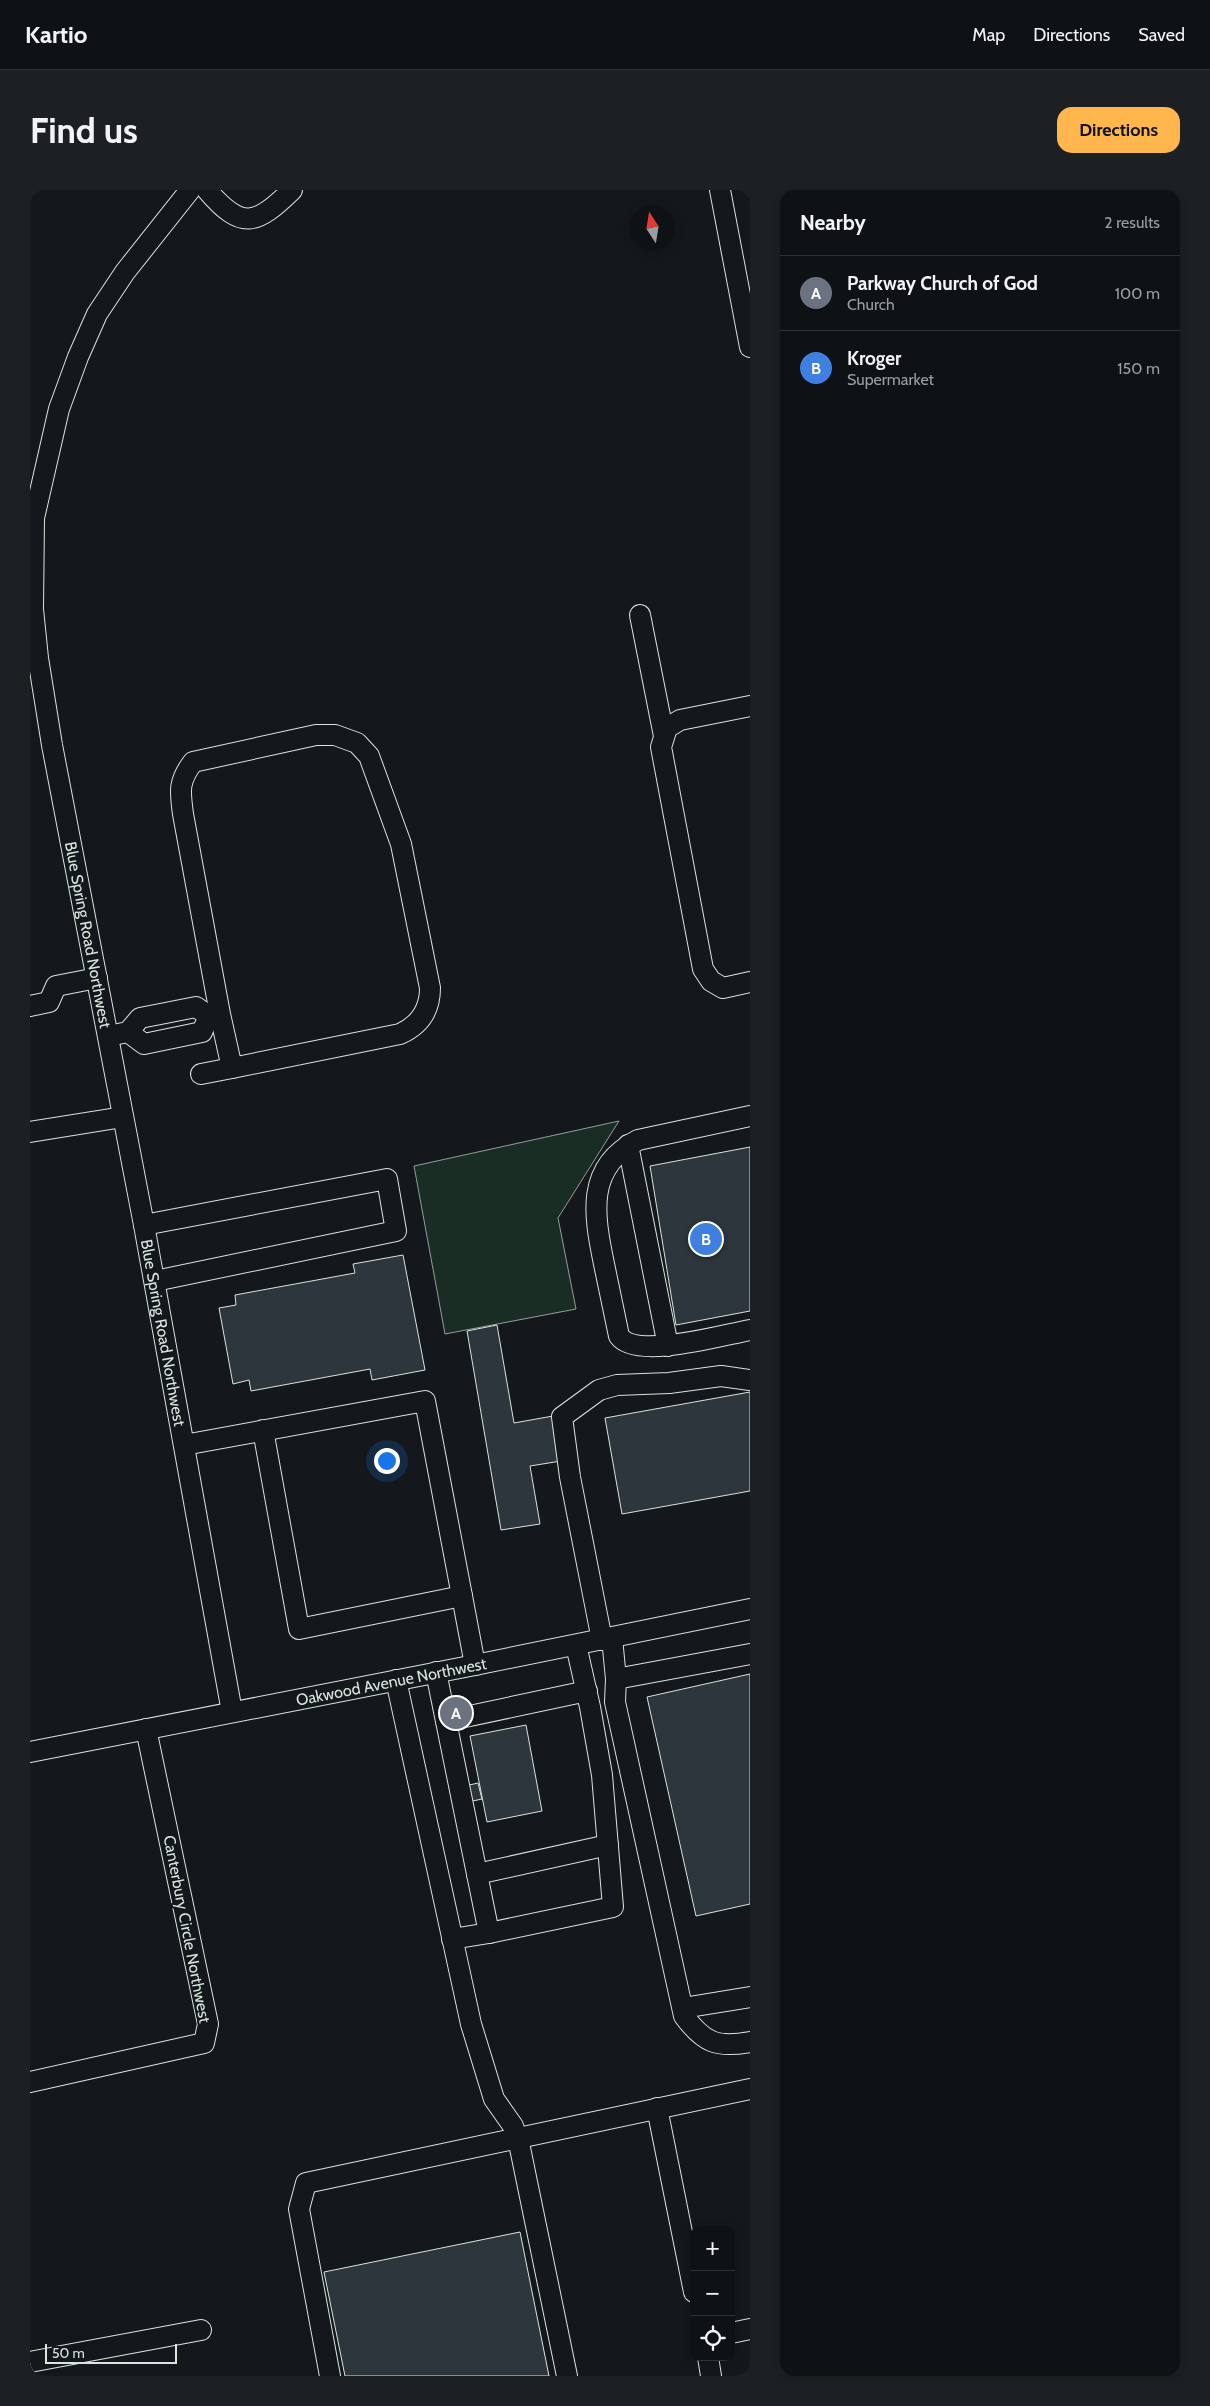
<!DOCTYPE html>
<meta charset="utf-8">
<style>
body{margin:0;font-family:Cabin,sans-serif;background:#1d2022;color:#f1f3f6}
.controls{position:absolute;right:15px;bottom:15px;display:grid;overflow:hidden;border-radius:10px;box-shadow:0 2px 8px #0003}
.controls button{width:45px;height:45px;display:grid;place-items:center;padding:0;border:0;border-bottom:1px solid #2f3234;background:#0f1215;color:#f1f3f6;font:25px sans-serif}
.compass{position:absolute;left:600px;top:15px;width:45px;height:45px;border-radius:50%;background:#0f1215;box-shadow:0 2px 8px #0003;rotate:348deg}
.scale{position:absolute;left:15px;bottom:12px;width:132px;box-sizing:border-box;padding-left:5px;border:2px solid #d8e6dc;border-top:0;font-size:14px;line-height:18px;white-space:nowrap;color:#d8e6dc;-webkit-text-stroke:4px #14181c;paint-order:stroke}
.you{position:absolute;left:356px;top:1270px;width:18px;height:18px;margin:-12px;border:4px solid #fff;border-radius:50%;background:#1a73e8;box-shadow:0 0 0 8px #1a73e833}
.badge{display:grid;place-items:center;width:32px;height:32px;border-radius:50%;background:#ffb74d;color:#fff;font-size:16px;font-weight:700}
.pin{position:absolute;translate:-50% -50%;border:2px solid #fff;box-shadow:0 1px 5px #0006}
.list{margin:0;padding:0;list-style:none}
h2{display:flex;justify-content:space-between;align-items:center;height:65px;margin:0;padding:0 20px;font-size:21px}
h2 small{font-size:16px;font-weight:400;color:#9b9ea0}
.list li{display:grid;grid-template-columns:32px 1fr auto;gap:15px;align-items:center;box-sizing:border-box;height:75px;padding:0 20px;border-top:1px solid #2f3234}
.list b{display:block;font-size:19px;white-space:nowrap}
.list p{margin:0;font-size:16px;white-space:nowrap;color:#9b9ea0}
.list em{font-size:16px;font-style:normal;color:#9b9ea0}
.icon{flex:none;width:28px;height:28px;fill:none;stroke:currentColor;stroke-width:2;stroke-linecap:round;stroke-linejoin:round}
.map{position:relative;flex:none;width:720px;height:2186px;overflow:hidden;border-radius:15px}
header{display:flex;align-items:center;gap:30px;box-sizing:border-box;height:70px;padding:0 25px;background:#0f1215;border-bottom:1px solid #2f3234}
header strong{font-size:24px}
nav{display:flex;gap:28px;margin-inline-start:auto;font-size:18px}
.intro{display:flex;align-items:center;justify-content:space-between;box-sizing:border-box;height:120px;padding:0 30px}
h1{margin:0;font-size:35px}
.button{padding:12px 22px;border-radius:15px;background:#ffb74d;color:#111;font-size:18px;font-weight:700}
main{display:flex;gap:30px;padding:0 30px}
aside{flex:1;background:#0f1215;border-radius:15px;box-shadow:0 2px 8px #0003}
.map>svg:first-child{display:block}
.green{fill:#1a2d24;stroke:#939e99}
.building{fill:#2c363c;stroke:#d8e6dc}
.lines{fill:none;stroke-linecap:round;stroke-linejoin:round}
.minor-casing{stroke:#d8e6dc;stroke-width:22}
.minor{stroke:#14181c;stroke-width:20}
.labels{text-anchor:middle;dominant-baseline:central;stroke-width:4;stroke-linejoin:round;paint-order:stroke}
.street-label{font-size:16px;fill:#d8e6dc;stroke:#14181c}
</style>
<header>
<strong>Kartio</strong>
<nav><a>Map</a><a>Directions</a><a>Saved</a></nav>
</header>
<div class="intro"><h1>Find us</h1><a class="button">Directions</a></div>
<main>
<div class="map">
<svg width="720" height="2186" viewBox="0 0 720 2186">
<rect width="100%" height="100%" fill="#14181c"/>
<path class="green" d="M 589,931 L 528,1028 L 546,1119 L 415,1144 L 384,976 Z"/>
<path class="building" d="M 720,957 L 720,1121 L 646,1135 L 620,976 Z
M 373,1065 L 395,1180 L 342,1190 L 340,1179 L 221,1201 L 219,1190 L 203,1194 L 189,1118 L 206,1115 L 205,1105 L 325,1083 L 323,1074 Z
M 467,1135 L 484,1233 L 523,1226 L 531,1271 L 500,1276 L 510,1334 L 471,1340 L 437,1141 Z
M 720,1202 L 720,1301 L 592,1324 L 575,1228 Z
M 720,1484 L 720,1714 L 666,1726 L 617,1507 Z
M 496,1535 L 512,1621 L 457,1632 L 440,1546 Z
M 448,1593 L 452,1609 L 438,1612 L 435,1596 Z
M 490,2042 L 519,2186 L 315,2186 L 294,2082 Z"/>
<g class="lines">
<defs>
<g id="minor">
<path id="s1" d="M 160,0 L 95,82 L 67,124 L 48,167 L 29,219 L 4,328 L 3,419 L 8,468 L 22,555 L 114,1035 L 202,1522"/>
<path d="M 177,0 C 212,41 226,35 262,0"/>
<path d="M 690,0 L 720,157"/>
<path d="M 610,425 L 634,546"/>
<path d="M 720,516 L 650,530 L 637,538 L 631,557 L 673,779 L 681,791 L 693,798 L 720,792"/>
<path d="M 0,816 L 19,812 L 26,796 L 67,788"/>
<path d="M 179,826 L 190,824 L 153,624 C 150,601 148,592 163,572 L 286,545 L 305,545 L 327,553 L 339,566 L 371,654 L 400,798 C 400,820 390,835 370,844 L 202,878 L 190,824"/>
<path d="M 78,846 L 98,842 L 110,828 L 166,817 L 179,826 L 172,842 L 114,854 L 98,842"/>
<path d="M 171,884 L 202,878"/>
<path d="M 720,926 L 608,950 C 555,977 564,1025 574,1074 C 579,1098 584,1122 589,1146 C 606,1170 692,1145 720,1140"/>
<path d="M 0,942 L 93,927"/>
<path d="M 598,955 L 638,1156"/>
<path d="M 114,1035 L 357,989 L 366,1041 L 125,1091"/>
<path d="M 154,1255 L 395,1211 L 432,1406 L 269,1439 L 233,1240"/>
<path d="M 432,1406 L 445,1475"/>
<path d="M 582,1448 L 586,1489 L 585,1512 L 654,1826 C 674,1853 687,1858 720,1852"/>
<path d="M 572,1450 L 540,1287 L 532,1227 L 569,1200 L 587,1195 L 639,1193 L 691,1186 L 720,1190"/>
<path d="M 406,1482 L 459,1743 L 583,1717 L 572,1585 L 560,1517 L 546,1455"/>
<path d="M 586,1489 L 720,1464"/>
<path d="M 366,1490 L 441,1834 L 464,1909 L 483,1936 L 490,1958 L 537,2186"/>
<path d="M 416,1531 L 557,1501"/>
<path id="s2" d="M 0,1562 L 445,1475 L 720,1419"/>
<path d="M 447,1684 L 578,1655"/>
<path d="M 422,1749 L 459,1743"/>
<path d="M 653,1818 L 720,1807"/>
<path d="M 0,1892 L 174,1853 L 178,1834 L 116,1539"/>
<path d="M 627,1918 L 664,2102"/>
<path d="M 701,2143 L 720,2139"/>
<path d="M 678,2167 L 681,2186"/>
<path d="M 0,2172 L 171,2140"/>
<path d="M 300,2186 L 269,2019 L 276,1993 L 720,1899"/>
</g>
</defs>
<use href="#minor" class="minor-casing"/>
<use href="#minor" class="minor"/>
</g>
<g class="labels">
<g class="street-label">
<text stroke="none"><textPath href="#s1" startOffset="791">Blue Spring Road Northwest</textPath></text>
<text stroke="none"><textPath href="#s1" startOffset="1196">Blue Spring Road Northwest</textPath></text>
<text stroke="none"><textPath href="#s2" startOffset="368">Oakwood Avenue Northwest</textPath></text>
<text transform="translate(157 1739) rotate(79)">Canterbury Circle Northwest</text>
</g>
</g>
</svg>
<div class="controls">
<button>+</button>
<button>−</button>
<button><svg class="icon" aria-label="locate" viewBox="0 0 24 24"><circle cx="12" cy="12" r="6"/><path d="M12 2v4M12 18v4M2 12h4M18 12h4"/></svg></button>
</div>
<svg class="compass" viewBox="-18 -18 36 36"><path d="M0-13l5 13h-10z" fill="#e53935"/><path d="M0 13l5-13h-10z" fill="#9b9ea0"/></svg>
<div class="scale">50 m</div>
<div class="you"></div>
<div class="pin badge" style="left:426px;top:1523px;background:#6b7280">A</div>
<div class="pin badge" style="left:676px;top:1049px;background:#3f7fe0">B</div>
</div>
<aside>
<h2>Nearby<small>2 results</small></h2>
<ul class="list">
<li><span class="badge" style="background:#6b7280">A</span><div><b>Parkway Church of God</b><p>Church</p></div><em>100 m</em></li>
<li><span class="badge" style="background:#3f7fe0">B</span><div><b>Kroger</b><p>Supermarket</p></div><em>150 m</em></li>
</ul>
</aside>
</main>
